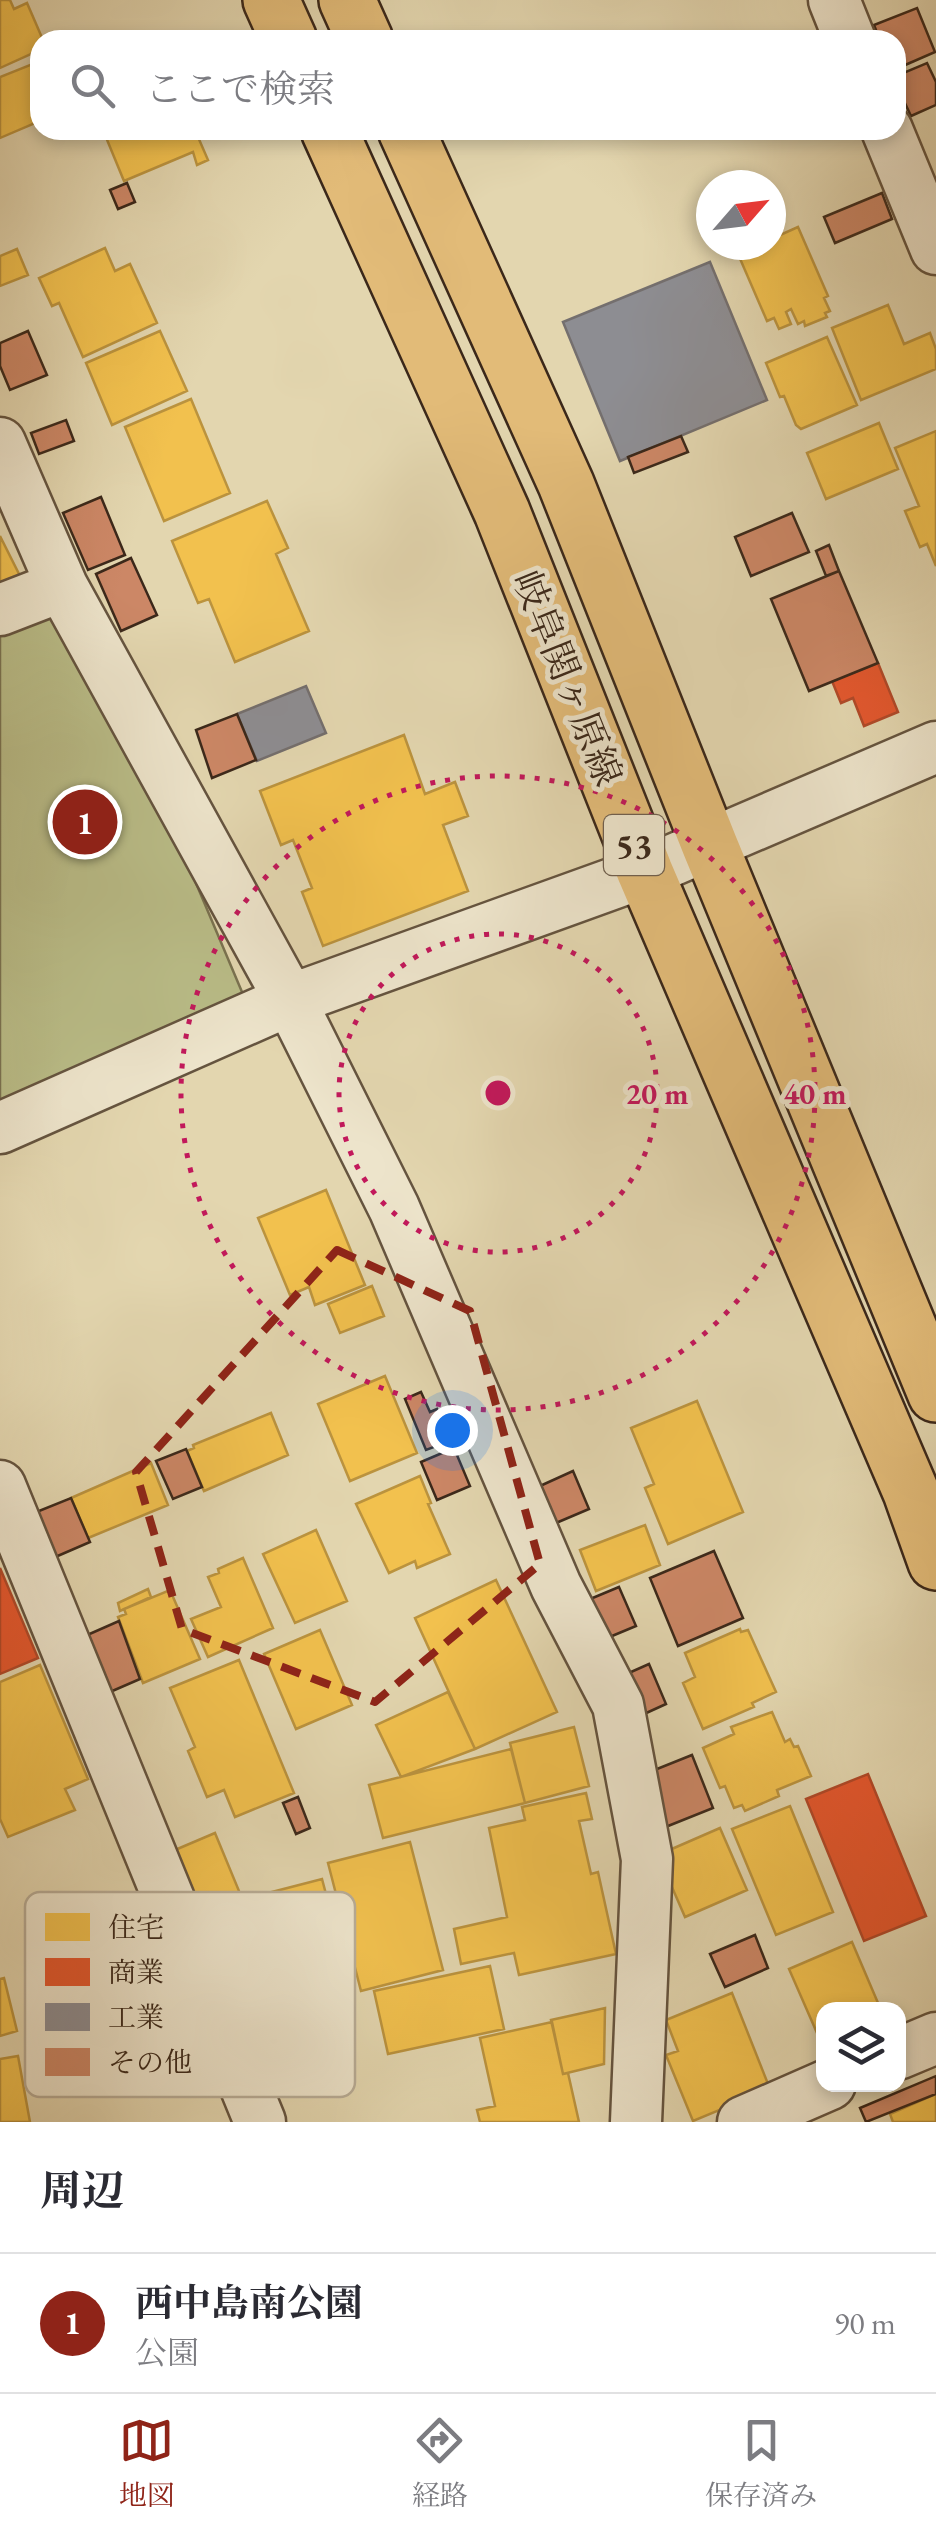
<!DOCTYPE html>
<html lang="ja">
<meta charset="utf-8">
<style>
body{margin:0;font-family:"EB Garamond","Noto Serif JP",serif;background:#f7f7f7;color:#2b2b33}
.controls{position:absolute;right:30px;bottom:30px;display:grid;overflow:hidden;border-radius:20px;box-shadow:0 5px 15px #0003}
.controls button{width:90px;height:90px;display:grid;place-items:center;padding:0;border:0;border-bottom:2px solid #e1e1e2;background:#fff;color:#2b2b33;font:50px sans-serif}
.compass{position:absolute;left:696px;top:170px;width:90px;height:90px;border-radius:50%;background:#fff;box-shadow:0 5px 15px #0003;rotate:62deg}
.you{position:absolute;left:452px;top:1430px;width:35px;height:35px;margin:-25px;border:8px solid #fff;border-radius:50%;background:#1a73e8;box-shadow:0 0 0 15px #1a73e833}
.badge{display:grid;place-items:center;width:65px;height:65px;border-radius:50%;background:#8f2418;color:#fff;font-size:32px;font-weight:700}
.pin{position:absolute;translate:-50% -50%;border:5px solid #fff;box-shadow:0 2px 10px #0006}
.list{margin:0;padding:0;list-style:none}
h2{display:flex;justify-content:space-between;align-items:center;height:130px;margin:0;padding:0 40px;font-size:42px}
h2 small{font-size:32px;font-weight:400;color:#7c7c81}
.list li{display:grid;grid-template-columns:65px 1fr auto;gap:30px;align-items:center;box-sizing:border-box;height:140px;padding:0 40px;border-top:2px solid #e1e1e2}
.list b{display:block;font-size:38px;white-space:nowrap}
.list p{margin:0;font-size:32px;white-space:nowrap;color:#7c7c81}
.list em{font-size:32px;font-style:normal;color:#7c7c81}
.icon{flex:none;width:55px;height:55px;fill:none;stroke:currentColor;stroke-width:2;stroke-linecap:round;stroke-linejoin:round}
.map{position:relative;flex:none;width:936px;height:2122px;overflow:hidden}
.search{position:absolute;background:#fff;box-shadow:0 5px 15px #0003;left:30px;right:30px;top:30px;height:110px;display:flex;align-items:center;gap:25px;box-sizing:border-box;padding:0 35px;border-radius:30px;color:#7c7c81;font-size:38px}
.sheet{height:270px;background:#fff}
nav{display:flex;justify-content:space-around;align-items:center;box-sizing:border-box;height:140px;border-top:2px solid #e1e1e2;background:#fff;font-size:28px;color:#7c7c81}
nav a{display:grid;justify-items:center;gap:5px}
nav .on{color:#8f2418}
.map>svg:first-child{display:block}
.green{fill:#b9bc87;stroke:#7a7250;stroke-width:2.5}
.homes{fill:#f2c14e;stroke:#bb933e;stroke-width:2.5}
.shops{fill:#e4572e;stroke:#b14928;stroke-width:2.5}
.industry{fill:#8d8d92;stroke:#746f6e;stroke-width:2.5}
.building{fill:#cc8766;stroke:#3b281a;stroke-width:2.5}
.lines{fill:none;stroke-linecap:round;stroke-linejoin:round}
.street-casing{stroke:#65543f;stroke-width:55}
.primary-casing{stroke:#3b281a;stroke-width:60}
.street{stroke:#ede4cb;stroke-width:50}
.primary{stroke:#e2bb78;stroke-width:55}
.marked{fill:none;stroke:#8f2418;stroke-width:8;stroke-dasharray:20 12;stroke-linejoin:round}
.ring{fill:none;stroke:#c2185b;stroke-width:5;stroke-dasharray:5 10}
.labels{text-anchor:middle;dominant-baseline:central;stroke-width:10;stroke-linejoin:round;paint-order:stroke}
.shield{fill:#ede4cb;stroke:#70604f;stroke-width:2.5}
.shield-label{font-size:35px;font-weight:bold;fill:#3b281a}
.street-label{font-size:38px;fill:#3b281a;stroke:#ede4cb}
.key{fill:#ede4cb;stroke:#b8ac96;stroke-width:2.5}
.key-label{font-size:28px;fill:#3b281a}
.centre{fill:#c2185b;stroke:#ede4cb;stroke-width:5}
.ring-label{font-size:30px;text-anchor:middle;font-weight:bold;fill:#c2185b;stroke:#ede4cb;stroke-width:10;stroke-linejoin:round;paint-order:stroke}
</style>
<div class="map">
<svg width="936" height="2122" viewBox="0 0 936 2122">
<rect width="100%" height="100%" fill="#e3d6af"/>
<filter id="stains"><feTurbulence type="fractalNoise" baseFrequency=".002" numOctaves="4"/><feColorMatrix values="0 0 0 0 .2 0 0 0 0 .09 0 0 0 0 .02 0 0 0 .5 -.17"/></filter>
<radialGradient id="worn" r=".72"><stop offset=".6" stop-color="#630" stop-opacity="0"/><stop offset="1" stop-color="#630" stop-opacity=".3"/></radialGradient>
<path class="green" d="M 75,597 L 253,1018 L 0,1111 L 0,626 Z"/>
<path class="homes" d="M 0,0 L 10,0 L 14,9 L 27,3 L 43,40 L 40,40 L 40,50 L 0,68 Z
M 40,61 L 40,121 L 0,138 L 0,77 Z
M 103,130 L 195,130 L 208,160 L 197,165 L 193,152 L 124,181 Z
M 798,227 L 828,296 L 824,298 L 830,311 L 825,313 L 827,317 L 805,326 L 804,321 L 798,324 L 791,309 L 786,312 L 791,324 L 779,329 L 774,318 L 767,321 L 738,254 L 757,245 L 771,245 L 771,239 Z
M 105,248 L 115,271 L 130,264 L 157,323 L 83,357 L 59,303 L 52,306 L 39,278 Z
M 17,249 L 28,275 L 0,286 L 0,256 Z
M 888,305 L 904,344 L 930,333 L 936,349 L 936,369 L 861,400 L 832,328 Z
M 160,331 L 187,391 L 112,425 L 86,363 Z
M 827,337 L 857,405 L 801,429 L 796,425 L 784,396 L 780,397 L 766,363 Z
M 191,399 L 230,493 L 164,521 L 125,427 Z
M 879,423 L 898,469 L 826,499 L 807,453 Z
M 936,431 L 936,566 L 927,544 L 920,547 L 905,511 L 919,506 L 895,448 Z
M 267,501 L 288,548 L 276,554 L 309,631 L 235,662 L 209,599 L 198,603 L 172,541 Z
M 0,536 L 23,582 L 0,593 Z
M 404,735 L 425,794 L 455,782 L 468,816 L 443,825 L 468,891 L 323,946 L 302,892 L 312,888 L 293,840 L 281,845 L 260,791 Z
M 326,1190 L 365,1285 L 315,1305 L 309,1287 L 290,1295 L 258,1218 Z
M 372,1286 L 384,1316 L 340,1333 L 328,1304 Z
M 385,1376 L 417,1453 L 350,1481 L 318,1404 Z
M 697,1401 L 743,1512 L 668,1544 L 645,1488 L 654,1484 L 631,1428 Z
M 271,1413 L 288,1455 L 204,1491 L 187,1451 L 194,1448 L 193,1445 Z
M 151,1463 L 168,1505 L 88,1538 L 71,1498 Z
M 420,1476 L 431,1503 L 428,1504 L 450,1554 L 417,1568 L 415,1561 L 389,1573 L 356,1504 Z
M 645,1525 L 660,1565 L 596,1591 L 580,1550 Z
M 316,1530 L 347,1601 L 295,1623 L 263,1554 Z
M 243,1558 L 273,1628 L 208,1657 L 191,1619 L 221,1607 L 208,1577 L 219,1573 L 218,1569 Z
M 496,1580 L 557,1712 L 475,1749 L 415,1618 Z
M 148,1589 L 151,1597 L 120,1611 L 118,1603 Z
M 170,1590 L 200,1659 L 143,1683 L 118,1617 L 126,1614 L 124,1609 Z
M 740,1629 L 741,1632 L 748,1630 L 776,1692 L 752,1703 L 754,1707 L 703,1729 L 683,1683 L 695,1677 L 685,1653 Z
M 320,1630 L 352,1705 L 296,1729 L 264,1654 Z
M 239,1660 L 294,1793 L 235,1817 L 224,1790 L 207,1797 L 188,1751 L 195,1747 L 170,1688 Z
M 40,1665 L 88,1779 L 65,1789 L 75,1810 L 8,1837 L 0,1819 L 0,1682 Z
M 448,1692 L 475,1749 L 401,1777 L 376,1725 Z
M 772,1712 L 785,1742 L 790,1739 L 794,1747 L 798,1746 L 811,1776 L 777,1790 L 779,1796 L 745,1811 L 742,1805 L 734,1808 L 725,1786 L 720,1788 L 703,1748 L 734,1734 L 731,1727 Z
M 574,1727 L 589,1786 L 525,1803 L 510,1743 Z
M 511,1749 L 525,1803 L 383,1838 L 369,1785 Z
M 586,1793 L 592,1819 L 579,1821 L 591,1874 L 598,1872 L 616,1954 L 519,1975 L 514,1953 L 461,1964 L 454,1929 L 507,1917 L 489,1828 L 525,1820 L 522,1807 Z
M 790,1806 L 833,1912 L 776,1935 L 732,1829 Z
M 720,1828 L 747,1890 L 685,1917 L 658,1855 Z
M 215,1833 L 239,1891 L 200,1908 L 175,1850 Z
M 410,1842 L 443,1970 L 361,1991 L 328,1863 Z
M 322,1879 L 352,1992 L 308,2004 L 302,1981 L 288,1985 L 281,1960 L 289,1958 L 272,1892 Z
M 852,1942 L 881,2010 L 824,2010 L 824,2049 L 789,1969 Z
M 490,1966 L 504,2029 L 388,2054 L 374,1991 Z
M 4,1978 L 17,2031 L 0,2036 L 0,1979 Z
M 732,1993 L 770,2089 L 693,2121 L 666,2055 L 678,2051 L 666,2020 Z
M 605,2008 L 604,2064 L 563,2074 L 551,2020 Z
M 552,2022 L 563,2074 L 568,2073 L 579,2122 L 480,2122 L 477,2110 L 495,2106 L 480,2038 Z
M 18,2056 L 30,2122 L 0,2122 L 0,2059 Z
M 936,2094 L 936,2122 L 893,2122 L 890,2114 Z"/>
<path class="shops" d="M 878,663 L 898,712 L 864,726 L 853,698 L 841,703 L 832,681 Z
M 0,1568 L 38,1658 L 0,1674 Z
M 868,1774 L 926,1916 L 864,1941 L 806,1799 Z"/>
<path class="industry" d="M 710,262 L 767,400 L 620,461 L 563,322 Z
M 306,686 L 326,733 L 257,761 L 237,714 Z"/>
<path class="building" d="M 917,8 L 935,52 L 896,69 L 896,40 L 880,40 L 874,25 Z
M 927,63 L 936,82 L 936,105 L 911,116 L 896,84 L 896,76 Z
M 127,183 L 135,202 L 118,209 L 110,190 Z
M 882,193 L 892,219 L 835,243 L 824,217 Z
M 28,331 L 47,375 L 10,390 L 0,366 L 0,343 Z
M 66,420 L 74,441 L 39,454 L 31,433 Z
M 681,436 L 688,452 L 634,473 L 628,457 Z
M 101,497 L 125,555 L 88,570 L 63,513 Z
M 792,513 L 809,552 L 751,576 L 735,537 Z
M 829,545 L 839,571 L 826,576 L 816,551 Z
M 131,558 L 157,615 L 121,631 L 96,574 Z
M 839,571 L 878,663 L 809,691 L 771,599 Z
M 237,714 L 256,760 L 212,778 L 196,730 Z
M 421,1392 L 430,1412 L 437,1409 L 450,1441 L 426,1450 L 405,1399 Z
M 454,1448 L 470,1486 L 437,1500 L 421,1462 Z
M 186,1449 L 202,1487 L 173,1499 L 156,1461 Z
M 573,1471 L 589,1509 L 556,1523 L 540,1486 Z
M 71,1498 L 90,1542 L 53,1558 L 34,1513 Z
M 714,1551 L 743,1618 L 678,1646 L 650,1578 Z
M 619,1587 L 636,1626 L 600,1641 L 583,1602 Z
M 119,1621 L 140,1679 L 110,1692 L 85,1636 Z
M 649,1664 L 666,1704 L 631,1720 L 613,1680 Z
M 692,1755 L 713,1808 L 663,1828 L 642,1775 Z
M 298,1797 L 310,1828 L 296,1834 L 283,1803 Z
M 755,1935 L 768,1968 L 725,1987 L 710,1954 Z
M 936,2076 L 936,2094 L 866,2122 L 860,2108 Z"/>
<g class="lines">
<defs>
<path id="street" d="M 834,0 L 850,40
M 887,130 L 936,249
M 0,443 L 62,586 L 290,1000 L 394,1208 L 556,1586 L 618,1705 L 647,1859 L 636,2122
M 0,610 L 62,586
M 0,1128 L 290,1000 L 645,872 L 936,747
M 0,1486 L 260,2122
M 898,2054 L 936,2038
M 743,2122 L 830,2084"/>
<path id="primary" d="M 271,0 L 289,40
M 347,0 L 365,40
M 329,130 L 502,512 L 645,872 L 911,1492 L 936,1562
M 406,130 L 566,484 L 710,846 L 936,1394"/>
</defs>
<use href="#street" class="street-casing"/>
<use href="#primary" class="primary-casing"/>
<use href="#street" class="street"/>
<use href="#primary" class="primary"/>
</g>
<path class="marked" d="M 337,1250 L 470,1311 L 540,1564 L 375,1702 L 182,1629 L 136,1472 Z"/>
<g class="ring">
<circle cx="498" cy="1093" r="159"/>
<circle cx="498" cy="1093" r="317"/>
</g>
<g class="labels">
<rect class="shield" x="604" y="815" width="60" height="60" rx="8"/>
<g class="shield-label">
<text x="634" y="845">53</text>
</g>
<g class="street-label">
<text transform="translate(568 678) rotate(68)">岐阜関ヶ原線</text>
</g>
</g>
<rect x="25" y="1892" width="330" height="205" rx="15" class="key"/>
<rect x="45" y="1913" width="45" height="28" fill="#f2c14e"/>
<rect x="45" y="1958" width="45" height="28" fill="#e4572e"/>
<rect x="45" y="2003" width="45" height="28" fill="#8d8d92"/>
<rect x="45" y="2048" width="45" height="28" fill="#cc8766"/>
<g class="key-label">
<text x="108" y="1937">住宅</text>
<text x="108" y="1982">商業</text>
<text x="108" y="2027">工業</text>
<text x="108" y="2072">その他</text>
</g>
<circle cx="498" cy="1093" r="15" class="centre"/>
<g class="ring-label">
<text x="657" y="1104">20 m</text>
<text x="815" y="1104">40 m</text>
</g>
<rect width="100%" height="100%" filter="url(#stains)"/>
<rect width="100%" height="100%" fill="url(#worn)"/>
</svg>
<div class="controls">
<button><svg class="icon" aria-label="layers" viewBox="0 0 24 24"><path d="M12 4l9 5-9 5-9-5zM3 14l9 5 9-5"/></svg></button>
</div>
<svg class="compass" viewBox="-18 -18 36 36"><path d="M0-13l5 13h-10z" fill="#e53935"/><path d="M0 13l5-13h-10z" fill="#7c7c81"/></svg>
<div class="you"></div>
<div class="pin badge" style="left:85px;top:822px">1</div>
<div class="search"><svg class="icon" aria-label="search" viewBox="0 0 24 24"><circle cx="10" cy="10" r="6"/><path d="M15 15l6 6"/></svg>ここで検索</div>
</div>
<section class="sheet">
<h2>周辺<small></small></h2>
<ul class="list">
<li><span class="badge">1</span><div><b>西中島南公園</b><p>公園</p></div><em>90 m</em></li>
</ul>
</section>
<nav>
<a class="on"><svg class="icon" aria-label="map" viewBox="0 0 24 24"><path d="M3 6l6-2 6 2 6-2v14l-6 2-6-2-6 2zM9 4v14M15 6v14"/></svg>地図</a>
<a><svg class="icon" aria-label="directions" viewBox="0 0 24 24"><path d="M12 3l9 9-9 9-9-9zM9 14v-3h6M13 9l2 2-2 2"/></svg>経路</a>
<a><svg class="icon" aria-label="saved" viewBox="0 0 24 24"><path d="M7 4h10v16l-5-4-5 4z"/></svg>保存済み</a>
</nav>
